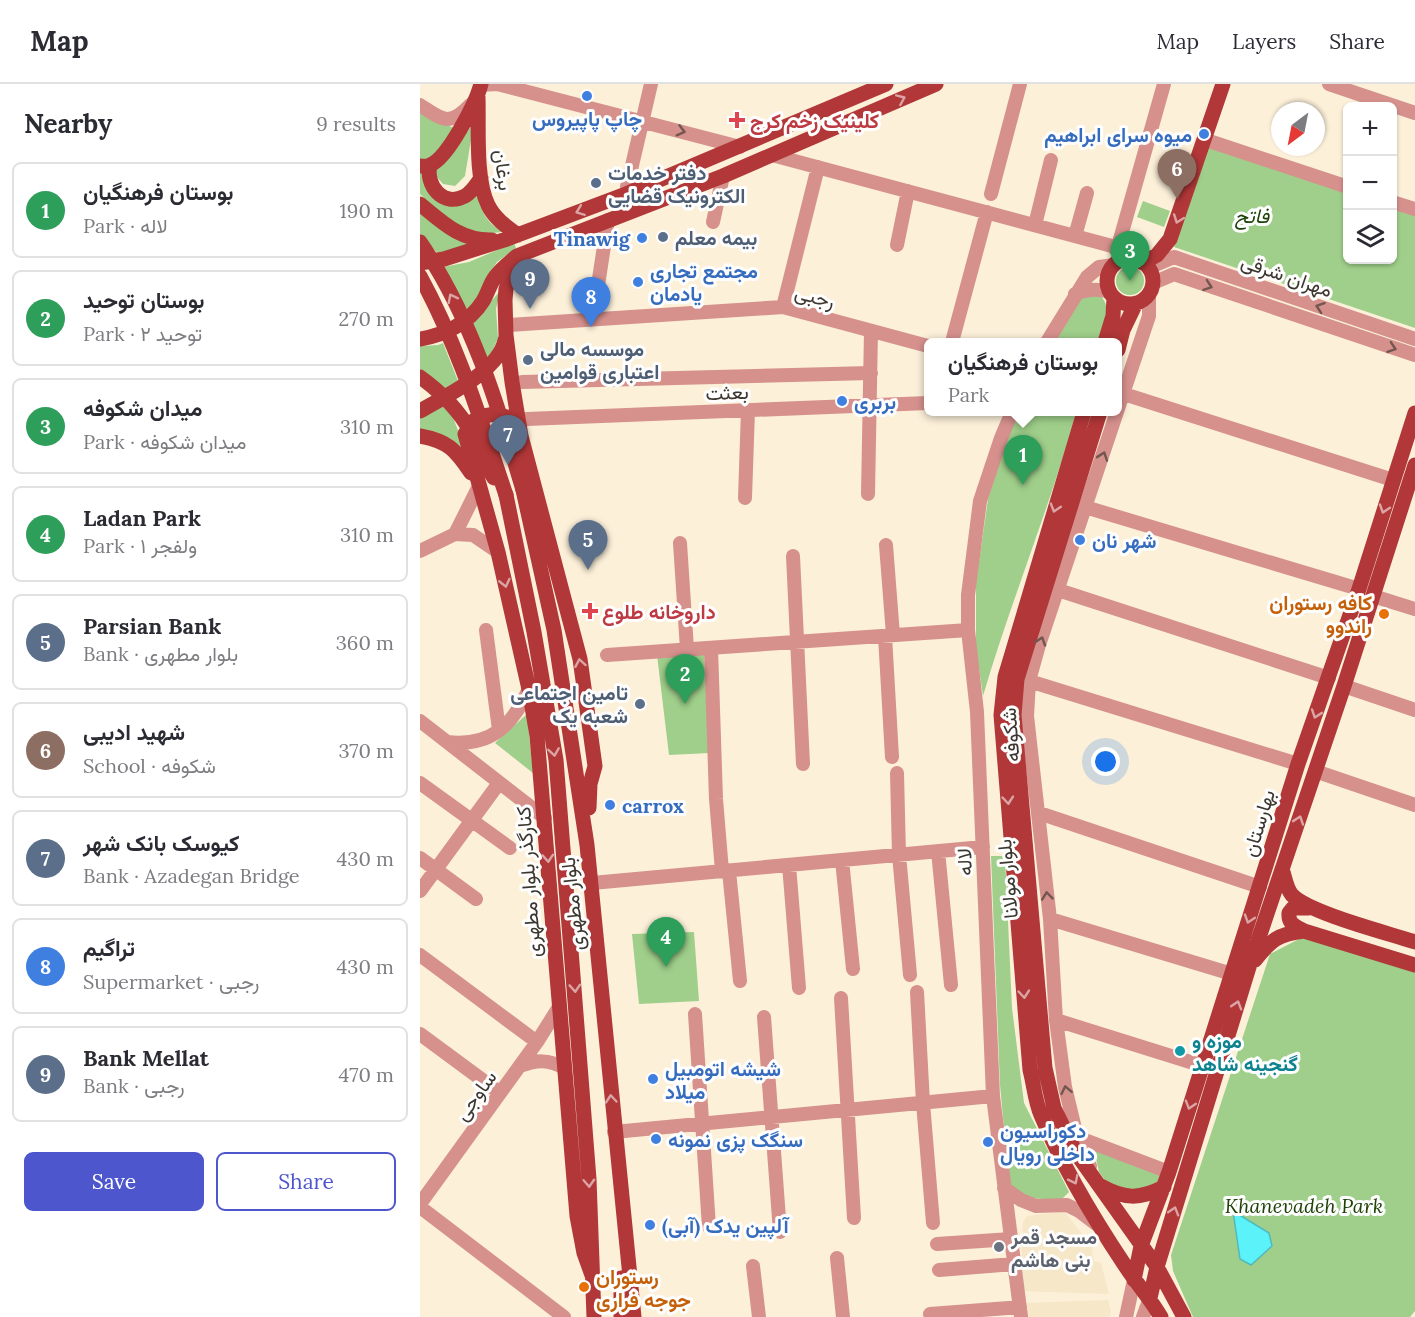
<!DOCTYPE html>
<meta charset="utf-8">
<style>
body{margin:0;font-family:Lora,Vazirmatn,serif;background:#f2f2f3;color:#2b2b33}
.controls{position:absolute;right:18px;top:18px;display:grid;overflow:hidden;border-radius:9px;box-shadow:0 2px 4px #0004}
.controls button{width:54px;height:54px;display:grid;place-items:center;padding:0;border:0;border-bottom:2px solid #e1e1e2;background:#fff;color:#2b2b33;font:30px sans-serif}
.compass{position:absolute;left:851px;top:18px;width:54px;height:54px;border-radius:50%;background:#fff;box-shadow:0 2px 4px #0004;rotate:212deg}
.you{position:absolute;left:686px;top:678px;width:21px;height:21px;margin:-15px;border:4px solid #fff;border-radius:50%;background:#1a73e8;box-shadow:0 0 0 9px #1a73e833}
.badge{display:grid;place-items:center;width:39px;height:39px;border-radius:50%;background:#4d56cc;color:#fff;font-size:20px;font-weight:700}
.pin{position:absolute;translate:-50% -50px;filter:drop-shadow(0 2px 3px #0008)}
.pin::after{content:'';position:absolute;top:32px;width:21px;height:18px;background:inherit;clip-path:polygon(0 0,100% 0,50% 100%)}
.popup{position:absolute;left:504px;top:254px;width:198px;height:78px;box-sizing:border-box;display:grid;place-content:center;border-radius:9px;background:#fff;filter:drop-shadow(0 2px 4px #0005);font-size:20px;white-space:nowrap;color:#7c7c81}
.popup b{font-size:22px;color:#2b2b33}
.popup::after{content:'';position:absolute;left:50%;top:100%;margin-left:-12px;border:12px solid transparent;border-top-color:#fff}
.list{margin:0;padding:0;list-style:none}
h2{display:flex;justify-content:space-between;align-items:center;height:78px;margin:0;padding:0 24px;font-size:26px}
h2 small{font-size:20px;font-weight:400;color:#7c7c81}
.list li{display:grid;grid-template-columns:39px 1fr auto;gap:18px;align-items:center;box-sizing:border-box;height:96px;margin:0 12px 12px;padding:0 12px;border:2px solid #e1e1e2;border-radius:9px}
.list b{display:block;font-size:22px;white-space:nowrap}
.list p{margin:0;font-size:20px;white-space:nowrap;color:#7c7c81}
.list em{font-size:20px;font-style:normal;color:#7c7c81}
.actions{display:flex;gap:12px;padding:18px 24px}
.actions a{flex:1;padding:14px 0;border:2px solid #4d56cc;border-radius:9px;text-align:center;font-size:21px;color:#4d56cc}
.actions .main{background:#4d56cc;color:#fff}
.icon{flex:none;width:33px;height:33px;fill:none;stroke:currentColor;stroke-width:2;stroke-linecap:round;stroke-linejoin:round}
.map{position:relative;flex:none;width:995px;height:1233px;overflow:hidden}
header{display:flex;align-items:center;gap:36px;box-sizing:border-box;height:84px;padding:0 30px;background:#fff;border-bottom:2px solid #e1e1e2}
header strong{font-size:28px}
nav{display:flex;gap:33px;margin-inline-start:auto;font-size:21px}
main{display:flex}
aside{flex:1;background:#fff}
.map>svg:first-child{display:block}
.built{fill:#f7e7c9}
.green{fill:#9fcf8a}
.water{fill:#5bf2fa;stroke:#52babd;stroke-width:1.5}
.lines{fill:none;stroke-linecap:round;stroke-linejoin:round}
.minor{stroke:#d6918d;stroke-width:14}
.major{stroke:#b13738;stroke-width:15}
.major-bridge{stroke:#b13738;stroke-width:15}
.oneway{stroke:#dba4a5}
.oneway2{stroke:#72564f}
.shop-dot{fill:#3f7fe0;stroke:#fefefe;stroke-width:2}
.health-dot{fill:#e0444e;stroke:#fefefe;stroke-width:2}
.service-dot{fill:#5c6f8a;stroke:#fefefe;stroke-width:2}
.food-dot{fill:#e8710a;stroke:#fefefe;stroke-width:2}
.culture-dot{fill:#0f9aa8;stroke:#fefefe;stroke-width:2}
.worship-dot{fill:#6b7280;stroke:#fefefe;stroke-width:2}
.labels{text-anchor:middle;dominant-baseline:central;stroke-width:6;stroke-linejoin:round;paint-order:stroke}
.shop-label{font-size:20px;font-weight:bold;fill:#366cbe;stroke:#fefefe;text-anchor:start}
.health-label{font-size:20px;font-weight:bold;fill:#be3a42;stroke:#fefefe;text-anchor:start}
.street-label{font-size:20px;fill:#3c372e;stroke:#fefefe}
.service-label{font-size:20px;font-weight:bold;fill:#4e5e75;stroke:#fefefe;text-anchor:start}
.park-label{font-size:20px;font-style:italic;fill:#1e4208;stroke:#fefefe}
.food-label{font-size:20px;font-weight:bold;fill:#c56008;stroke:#fefefe;text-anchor:end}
.culture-label{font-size:20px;font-weight:bold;fill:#0d838f;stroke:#fefefe;text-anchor:start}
.worship-label{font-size:20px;font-weight:bold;fill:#5b616d;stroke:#fefefe;text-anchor:start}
</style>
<header>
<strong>Map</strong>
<nav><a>Map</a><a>Layers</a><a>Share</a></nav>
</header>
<main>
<aside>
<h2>Nearby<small>9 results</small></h2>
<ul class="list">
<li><span class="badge" style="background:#2e9e5b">1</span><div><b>بوستان فرهنگیان</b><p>Park · لاله</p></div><em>190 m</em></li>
<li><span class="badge" style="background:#2e9e5b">2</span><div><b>بوستان توحید</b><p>Park · توحید ۲</p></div><em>270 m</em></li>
<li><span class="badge" style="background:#2e9e5b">3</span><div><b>میدان شکوفه</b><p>Park · میدان شکوفه</p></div><em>310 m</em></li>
<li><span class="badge" style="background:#2e9e5b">4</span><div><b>Ladan Park</b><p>Park · ولفجر ۱</p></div><em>310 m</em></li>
<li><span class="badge" style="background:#5c6f8a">5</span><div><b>Parsian Bank</b><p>Bank · بلوار مطهری</p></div><em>360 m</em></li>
<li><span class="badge" style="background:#8d6e63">6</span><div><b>شهید ادیبی</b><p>School · شکوفه</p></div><em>370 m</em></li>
<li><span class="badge" style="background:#5c6f8a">7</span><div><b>کیوسک بانک شهر</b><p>Bank · Azadegan Bridge</p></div><em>430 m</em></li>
<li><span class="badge" style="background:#3f7fe0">8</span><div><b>تراگیم</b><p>Supermarket · رجبی</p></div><em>430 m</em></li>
<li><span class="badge" style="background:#5c6f8a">9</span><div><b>Bank Mellat</b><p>Bank · رجبی</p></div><em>470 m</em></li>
</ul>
<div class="actions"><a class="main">Save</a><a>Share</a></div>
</aside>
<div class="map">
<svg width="995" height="1233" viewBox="0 0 995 1233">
<rect width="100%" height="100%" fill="#fcf0d9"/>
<path class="built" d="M 644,1127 L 673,1164 L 672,1166 L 674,1177 L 681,1179 L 689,1210 L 600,1207 L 603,1138 L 607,1132 Z
M 688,1216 L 691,1228 L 689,1233 L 604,1233 L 603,1219 Z"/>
<path class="green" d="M 0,26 L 17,37 L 34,44 C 27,58 17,74 0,76 Z
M 54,38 L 45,92 L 35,102 L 23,100 L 15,91 L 16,82 L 37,63 Z
M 787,58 L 927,106 L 928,176 L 972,176 L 973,121 L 995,129 L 995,244 L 754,163 Z
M 0,86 L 4,86 L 10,108 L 56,108 C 61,125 66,141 84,147 C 45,158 26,134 0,110 Z
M 723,117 L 750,127 L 744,143 L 717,133 Z
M 0,128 L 54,160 L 18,170 L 0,150 Z
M 94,159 L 96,164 L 77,178 L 65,196 L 58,212 L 47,227 L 23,183 L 49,178 Z
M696 197a14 14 0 1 1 28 0a14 14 0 1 1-28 0Z
M 80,207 L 76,225 L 78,254 L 68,277 L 52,239 Z
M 679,210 C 694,225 685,241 679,258 L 632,258 L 662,211 Z
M 23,259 L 38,297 L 26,306 L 0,287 L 0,262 L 18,261 Z
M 24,318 L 32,331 L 53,385 L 0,348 L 0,333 Z
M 598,328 L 656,328 C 630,424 591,516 563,612 L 556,563 L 556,499 L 568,415 L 583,366 Z
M 284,565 L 289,669 L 249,671 L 237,571 Z
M 107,630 L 113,689 L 75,659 Z
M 571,772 L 585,772 L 592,924 L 604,1019 L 649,1108 L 641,1116 L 604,1114 L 589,1099 L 580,1001 Z
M 274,848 L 279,917 L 219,920 L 212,850 Z
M 883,853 L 995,887 L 995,1227 L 990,1233 L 773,1233 L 753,1187 L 751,1171 L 850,870 Z
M 673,1062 L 741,1088 L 736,1102 L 712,1108 L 687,1099 L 679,1088 Z"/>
<path class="water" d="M 813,1127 L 849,1149 L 852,1162 L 831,1181 L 820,1175 Z"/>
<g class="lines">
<path class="minor" d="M 909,0 L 995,29
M 61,1 L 77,0 L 320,63
M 0,21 C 23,36 29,43 50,21
M 786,56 L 928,103
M 352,71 L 692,162 L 707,175
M 207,103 L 231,0
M 571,110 L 600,0
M 972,118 L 995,125
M 293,138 L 303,92
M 615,141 L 631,76
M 655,152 L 667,109
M 477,161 L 488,107
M 697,166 L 744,0
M 728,184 L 754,173 L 995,255
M 733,199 L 754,190 L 995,271
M 655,210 C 667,205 677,204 690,208
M 363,223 L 398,83
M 173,234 L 188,136
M 89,241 L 363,223 L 508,262
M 532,258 L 567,128
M 627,258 L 667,193 L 679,183 L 694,181
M 102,298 L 451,289
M 704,310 L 973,396
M 592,328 L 581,354 L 560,417 L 548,511 L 548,546 L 557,628 L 573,1012 L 601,1233
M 107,335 L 508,319
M 448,410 L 451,247
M 325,414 L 328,326
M 665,423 L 939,505
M 35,450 L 53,451 L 78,468
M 260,459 L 267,565
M 466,461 L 473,551
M 0,467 L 35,450 L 59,402
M 373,472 L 383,680
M 638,506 L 909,594
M 953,512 L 995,525
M 66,546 L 79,646
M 465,552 L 472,673
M 291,564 L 296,715 L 302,787
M 187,571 L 548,546
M 609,597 L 878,680
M 924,602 L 995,626
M 0,637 L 125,734
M 27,658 C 71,663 92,642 109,605
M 895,687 L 995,721
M 477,689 L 479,771 L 490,891
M 0,699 L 90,764
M 619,729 L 840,803
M 518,767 L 531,901
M 0,774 L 56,815
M 422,776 L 433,885
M 369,781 L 379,904
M 309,787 L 320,897
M 172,799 L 563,763
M 0,807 L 79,699
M 630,835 L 812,890
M 0,871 L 117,958
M 497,908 L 503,1019 L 513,1139
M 421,914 L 434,1134
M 275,930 L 289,1143
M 344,933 L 360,1148
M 636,936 L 783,982
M 0,950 L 80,1009
M 100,982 C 117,976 128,975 144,984
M 194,1048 L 573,1012
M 657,1053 L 749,1088
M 670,1082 L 657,1053 L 645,1003 L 636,936 L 630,835 L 607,632 L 609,597 L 619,561 L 729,232 L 729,209
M 584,1104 L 601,1116 L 616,1122 L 647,1121 L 659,1127 L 676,1140
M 0,1120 L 117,958 L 139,923
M 0,1123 L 144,1233
M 517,1160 L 591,1155
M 417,1174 L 423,1233
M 333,1182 L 339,1233
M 519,1186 L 594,1180
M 510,1230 L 600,1223
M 706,1233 L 714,1196
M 723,1233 L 730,1214"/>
<path class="major" d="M 58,13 C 59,43 55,95 68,121 C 74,134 87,143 98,151
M 10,81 C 5,101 23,124 45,112 C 52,108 56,101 61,94
M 0,82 C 3,82 7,83 10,81 C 28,74 56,19 61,0
M 0,120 C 23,139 41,157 72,156
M 97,172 L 86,205 L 85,216 L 86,251 L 92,298 L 101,352 L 160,575 L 175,682 L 170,700 L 169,724
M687 197a23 23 0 1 1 46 0a23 23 0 1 1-46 0Z
M 0,179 L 24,175 L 87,155 L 206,110 L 466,0
M 723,179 L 737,171 L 750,155 L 803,0
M 0,255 C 25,251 49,239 63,217 C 68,209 70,199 76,192 C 82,184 90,178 97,172 L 303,92 L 516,0
M 685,258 L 693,232 L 694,214
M 698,266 L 703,246 L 716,219
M 0,327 C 27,311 78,288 85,256
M 664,328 L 585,593 L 581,631 L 610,986 C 614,1001 615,1017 621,1031 C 642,1081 674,1135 704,1180 C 716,1199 730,1214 741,1233
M 680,328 L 597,595 L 594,631 L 625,984 L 634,1024 L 656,1069 L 737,1183 L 764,1233
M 0,352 C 28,357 36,366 51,389
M 101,352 L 87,333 L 75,330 L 64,332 L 53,337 L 45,350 L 78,468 L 109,605 L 117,652 L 157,1132 L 164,1169 L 173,1194
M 103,406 L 134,546 L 167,761 L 214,1233
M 86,411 L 114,548 L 136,676 L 169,1095 L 174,1233
M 862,785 C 865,793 866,804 872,811 C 889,829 968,849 995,858
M 884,847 C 875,842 868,840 869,829 L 873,824 L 889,824
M 835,876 C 851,856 858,850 884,847 L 995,881
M 679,1101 C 704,1115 719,1116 744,1103
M 714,1196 L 721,1162 L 749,1088 L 878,680 L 939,505 L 995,329
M 730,1214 L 737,1183 L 829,883 L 924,602 L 995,381
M 201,1233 L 201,1194"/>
<path class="major-bridge" d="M 0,158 C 51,232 78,321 103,406
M 0,192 C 38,261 61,337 86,411
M 0,293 C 21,308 38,325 51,348 C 59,363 64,379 74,394"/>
</g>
<defs><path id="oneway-chevron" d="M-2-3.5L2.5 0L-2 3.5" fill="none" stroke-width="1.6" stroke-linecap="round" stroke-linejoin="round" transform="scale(1.5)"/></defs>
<g class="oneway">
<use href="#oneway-chevron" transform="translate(481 15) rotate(-23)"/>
<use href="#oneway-chevron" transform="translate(160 127) rotate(159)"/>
<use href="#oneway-chevron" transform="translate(758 135) rotate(110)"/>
<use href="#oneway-chevron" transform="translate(32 214) rotate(-117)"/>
<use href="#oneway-chevron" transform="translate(635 424) rotate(107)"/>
<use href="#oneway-chevron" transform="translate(964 425) rotate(108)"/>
<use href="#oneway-chevron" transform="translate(85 499) rotate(77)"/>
<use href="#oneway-chevron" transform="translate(160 579) rotate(-100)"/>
<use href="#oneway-chevron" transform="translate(896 630) rotate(109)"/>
<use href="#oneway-chevron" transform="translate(134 668) rotate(81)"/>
<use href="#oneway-chevron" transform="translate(588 716) rotate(85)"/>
<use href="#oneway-chevron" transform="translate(879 736) rotate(-71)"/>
<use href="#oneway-chevron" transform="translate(128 774) rotate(86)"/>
<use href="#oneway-chevron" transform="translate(829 835) rotate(108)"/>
<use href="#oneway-chevron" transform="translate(155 904) rotate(86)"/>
<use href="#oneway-chevron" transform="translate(604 910) rotate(85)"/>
<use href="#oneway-chevron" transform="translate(817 921) rotate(-73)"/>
<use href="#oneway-chevron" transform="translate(191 1015) rotate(-95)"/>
<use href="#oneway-chevron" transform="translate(770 1021) rotate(107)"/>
<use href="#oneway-chevron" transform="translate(654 1096) rotate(63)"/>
<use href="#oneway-chevron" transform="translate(169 1099) rotate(87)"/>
<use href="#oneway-chevron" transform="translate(754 1127) rotate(-73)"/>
</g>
<g class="oneway2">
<use href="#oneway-chevron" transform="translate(261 47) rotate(15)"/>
<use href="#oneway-chevron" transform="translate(788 202) rotate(19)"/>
<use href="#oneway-chevron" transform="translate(900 223) rotate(-161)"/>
<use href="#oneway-chevron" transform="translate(972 264) rotate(19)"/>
<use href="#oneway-chevron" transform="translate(683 372) rotate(-71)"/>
<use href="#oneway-chevron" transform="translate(621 557) rotate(-72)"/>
<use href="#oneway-chevron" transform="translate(627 812) rotate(-96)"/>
<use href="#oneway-chevron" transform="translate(646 1006) rotate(-102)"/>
</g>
<g class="shop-dot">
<circle cx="167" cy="12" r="6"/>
<circle cx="784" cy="50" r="6"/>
<circle cx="222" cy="154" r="6"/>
<circle cx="218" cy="198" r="6"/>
<circle cx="422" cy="317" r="6"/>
<circle cx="660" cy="456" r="6"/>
<circle cx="190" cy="721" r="6"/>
<circle cx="233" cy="995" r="6"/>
<circle cx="236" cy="1055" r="6"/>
<circle cx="568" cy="1058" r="6"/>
<circle cx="230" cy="1141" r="6"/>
</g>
<g class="health-dot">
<path d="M314 27h6v6h6v6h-6v6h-6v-6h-6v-6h6z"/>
<path d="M167 518h6v6h6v6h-6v6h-6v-6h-6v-6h6z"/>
</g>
<g class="service-dot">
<circle cx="176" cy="99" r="6"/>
<circle cx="243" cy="153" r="6"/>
<circle cx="108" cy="276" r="6"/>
<circle cx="220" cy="620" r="6"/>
</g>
<g class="food-dot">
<circle cx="964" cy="530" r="6"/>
<circle cx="164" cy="1203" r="6"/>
</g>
<circle class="culture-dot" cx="760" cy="967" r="6"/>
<circle class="worship-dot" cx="579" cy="1163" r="6"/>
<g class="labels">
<g class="shop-label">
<text x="167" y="34" text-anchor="middle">چاپ پاپیروس</text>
<text x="772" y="50" text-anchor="end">میوه سرای ابراهیم</text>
<text x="210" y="154" text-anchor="end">Tinawig</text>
<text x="230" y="186">مجتمع تجاری<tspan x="230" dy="23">یادمان</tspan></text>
<text x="434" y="317">بربری</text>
<text x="672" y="456">شهر نان</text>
<text x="202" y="721">carrox</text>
<text x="245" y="984">شیشه اتومبیل<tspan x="245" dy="23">میلاد</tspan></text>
<text x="580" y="1046">دکوراسیون<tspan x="580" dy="23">داخلی رویال</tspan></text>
<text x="248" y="1055">سنگک پزی نمونه</text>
<text x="242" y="1141">آلپین یدک (آبی)</text>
</g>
<g class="health-label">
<text x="330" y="36">کلینیک زخم کرج</text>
<text x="182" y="527">داروخانه طلوع</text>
</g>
<g class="street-label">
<text transform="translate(84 86) rotate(83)">برغان</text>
<text transform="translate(867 191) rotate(19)">مهران شرقی</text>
<text transform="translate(395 212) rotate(15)">رجبی</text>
<text transform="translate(307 308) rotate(-2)">بعثت</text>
<text transform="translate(590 651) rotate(-94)">شکوفه</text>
<text transform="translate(838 739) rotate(-73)">بهارستان</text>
<text transform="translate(544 778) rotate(-92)">لاله</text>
<text transform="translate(587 795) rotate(-95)">بلوار مولانا</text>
<text transform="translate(108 798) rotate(-94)">کنارگذر بلوار مطهری</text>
<text transform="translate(152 820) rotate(-96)">بلوار مطهری</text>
<text transform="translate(55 1011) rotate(-54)">ساوجی</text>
</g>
<g class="service-label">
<text x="188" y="88">دفتر خدمات<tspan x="188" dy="23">الکترونیک قضایی</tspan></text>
<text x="255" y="153">بیمه معلم</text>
<text x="120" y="264">موسسه مالی<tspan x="120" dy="23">اعتباری قوامین</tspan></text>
<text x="208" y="608" text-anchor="end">تامین اجتماعی<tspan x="208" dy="23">شعبه یک</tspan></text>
</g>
<g class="park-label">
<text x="832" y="131">فاتح</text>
<text x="884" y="1121">Khanevadeh Park</text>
</g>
<g class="food-label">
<text x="952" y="518">کافه رستوران<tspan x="952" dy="23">راندوو</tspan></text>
<text x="176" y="1192" text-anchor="start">رستوران<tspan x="176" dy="23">جوجه فراری</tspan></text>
</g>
<g class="culture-label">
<text x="772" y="956">موزه و<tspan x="772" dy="23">گنجینه شاهد</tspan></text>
</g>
<g class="worship-label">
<text x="591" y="1152">مسجد قمر<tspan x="591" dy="23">بنی هاشم</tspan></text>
</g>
</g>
</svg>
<div class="controls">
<button>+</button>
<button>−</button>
<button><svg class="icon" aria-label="layers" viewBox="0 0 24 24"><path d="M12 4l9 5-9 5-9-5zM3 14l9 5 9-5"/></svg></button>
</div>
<svg class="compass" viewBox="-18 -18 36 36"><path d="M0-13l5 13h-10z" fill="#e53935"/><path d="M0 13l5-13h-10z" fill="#7c7c81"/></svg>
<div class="you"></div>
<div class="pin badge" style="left:603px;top:401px;background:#2e9e5b">1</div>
<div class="popup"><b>بوستان فرهنگیان</b>Park</div>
<div class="pin badge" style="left:265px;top:620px;background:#2e9e5b">2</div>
<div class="pin badge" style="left:710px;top:197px;background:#2e9e5b">3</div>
<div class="pin badge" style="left:246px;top:883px;background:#2e9e5b">4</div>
<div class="pin badge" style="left:168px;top:486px;background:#5c6f8a">5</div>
<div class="pin badge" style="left:757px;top:115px;background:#8d6e63">6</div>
<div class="pin badge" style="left:88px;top:381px;background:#5c6f8a">7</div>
<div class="pin badge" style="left:171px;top:243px;background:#3f7fe0">8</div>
<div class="pin badge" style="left:110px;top:225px;background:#5c6f8a">9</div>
</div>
</main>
